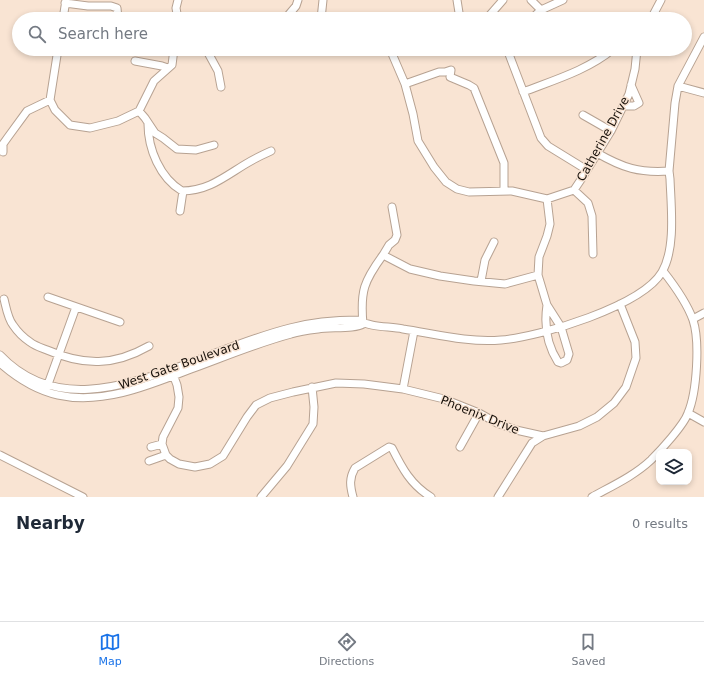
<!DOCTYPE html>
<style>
body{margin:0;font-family:"DejaVu Sans",sans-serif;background:#f2f2f3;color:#1f2937}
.controls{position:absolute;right:12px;bottom:12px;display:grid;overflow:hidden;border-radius:8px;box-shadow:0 2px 6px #0003}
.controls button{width:36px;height:36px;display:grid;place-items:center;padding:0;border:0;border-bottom:1px solid #e0e1e3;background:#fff;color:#1f2937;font:20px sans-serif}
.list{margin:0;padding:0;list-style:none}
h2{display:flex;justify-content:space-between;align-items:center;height:52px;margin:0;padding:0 16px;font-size:17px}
h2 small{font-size:13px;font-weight:400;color:#747a83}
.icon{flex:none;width:22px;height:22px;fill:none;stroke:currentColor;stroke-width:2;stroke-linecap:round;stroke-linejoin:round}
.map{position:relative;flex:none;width:704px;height:497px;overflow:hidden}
.search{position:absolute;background:#fff;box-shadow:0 2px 6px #0003;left:12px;right:12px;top:12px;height:44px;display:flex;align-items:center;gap:10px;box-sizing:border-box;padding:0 14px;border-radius:22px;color:#747a83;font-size:15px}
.sheet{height:124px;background:#fff}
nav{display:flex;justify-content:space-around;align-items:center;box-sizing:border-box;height:56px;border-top:1px solid #e0e1e3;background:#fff;font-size:11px;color:#747a83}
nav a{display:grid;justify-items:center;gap:2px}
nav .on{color:#1a73e8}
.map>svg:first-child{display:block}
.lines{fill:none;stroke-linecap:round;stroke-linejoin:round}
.minor-casing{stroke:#b7a292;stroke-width:9}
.minor{stroke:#fff;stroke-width:7}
.labels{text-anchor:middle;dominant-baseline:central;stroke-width:3;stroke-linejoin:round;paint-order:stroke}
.street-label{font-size:12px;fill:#160f09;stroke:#f9e4d3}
</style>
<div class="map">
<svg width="704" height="497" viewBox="0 0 704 497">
<rect width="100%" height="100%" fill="#f9e4d3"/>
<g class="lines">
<defs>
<path id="minor" d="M 178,0 L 176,8 L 178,19
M 457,0 L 460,19
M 531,0 L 541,10 L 563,0
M 65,3 L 88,6 L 111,6 L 117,8 L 118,19
M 63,19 L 66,0
M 285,19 L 296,6 L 298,0
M 321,19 L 323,0
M 482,19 L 489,16 L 503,0
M 531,19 L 541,10
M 651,19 L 661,0
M 206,49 L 218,71 L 221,87
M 390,49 L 405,84 L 413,114 L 418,141 L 434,167 L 446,182 L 457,189 L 469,192 L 512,191 L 547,199 L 574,190 L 584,175 L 611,131 L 629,94 L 635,69 L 637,49
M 507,49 L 541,138 L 548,146 L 587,170
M 135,61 L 162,66 L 168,68
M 405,84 L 439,72 L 445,72 L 451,70 L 450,77 L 469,85 L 474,88 L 504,163 L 504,190
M 678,86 L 704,93
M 523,92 C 554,80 588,70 613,49
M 50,100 L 55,110 L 70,125 L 90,128 L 118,121 L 139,111 L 154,81 L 172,65 L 174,49
M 50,100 L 58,49
M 623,106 L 634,106 L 639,103 L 631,85
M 139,111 L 145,118 L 155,133 L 163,138 L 177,149 L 196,150 L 214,145
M 583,115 L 611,131
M 148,124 C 148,149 160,178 182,191 C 207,191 223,178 244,165 C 252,160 262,155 271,151
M 3,152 L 3,144 L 8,137 L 27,111 L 50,100
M 597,153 C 623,168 639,173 669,171
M 574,190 L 588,203 L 592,216 L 593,254
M 180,211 L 183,191
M 383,255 L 389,245 L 395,240 L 397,235 L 392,207
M 481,281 L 485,260 L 494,242
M 48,297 L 120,322
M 4,299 C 6,307 8,319 13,325 C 17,331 24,338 30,342 C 35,346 42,348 47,350 C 84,366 114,366 149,346
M 547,305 C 544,325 547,345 558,362 L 561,363 L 567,360 L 569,354 L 561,327 L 547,305 L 538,275 L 539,257 L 547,236 L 550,224 L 547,199
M 693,319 L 704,313
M 363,324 C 360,291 364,281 383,255 L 410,269 L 440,276 L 474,281 L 505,284 L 538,275
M 0,355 C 53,411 122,387 184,365 C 219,352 254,337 290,328 C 312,322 336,320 359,320 C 371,328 389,326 403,329 C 435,334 469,343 501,340 C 540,337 642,306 662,272 C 676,248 671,206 670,179 L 669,171 L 675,103 L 678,86 L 704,37
M 0,363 C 17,378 36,390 58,395 C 103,405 150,385 191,369 C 224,357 257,343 291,334 C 300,331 309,330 318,329 C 329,327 356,329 363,324
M 171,369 L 177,385 L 179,397 L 178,408 L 163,437 L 162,444 L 166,455 L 170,459 L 179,464 L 195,467 L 210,464 L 223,456 L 247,417 L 256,405 L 270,398 L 293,392 L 336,383 L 364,384 L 403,389 L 444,399 L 479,413 L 497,423 L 516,430 L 543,436 L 579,426 L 597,417 L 614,403 L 626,387 L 636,358 L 635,342 L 620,304
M 47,387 L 76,307
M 403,389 L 414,331
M 688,413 L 704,422
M 151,447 L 162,444
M 460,447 L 479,413
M 0,455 L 83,497
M 149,461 L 166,455
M 261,497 L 287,466 L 313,424 L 314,407 L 312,387
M 353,497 C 350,486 349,478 355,468 L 389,447 L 392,448 C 402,468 411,485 431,497
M 498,497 L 532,443 L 543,436
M 592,497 C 612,486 634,476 651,460 C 660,451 684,425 688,413 C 697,392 700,341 693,320 C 687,303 674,285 663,271"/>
</defs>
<use href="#minor" class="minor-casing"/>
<use href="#minor" class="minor"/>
</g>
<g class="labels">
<g class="street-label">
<text transform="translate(603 139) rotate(-61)">Catherine Drive</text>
<text transform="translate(179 365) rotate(-19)">West Gate Boulevard</text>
<text transform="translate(480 415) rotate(22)">Phoenix Drive</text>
</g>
</g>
</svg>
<div class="controls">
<button><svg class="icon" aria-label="layers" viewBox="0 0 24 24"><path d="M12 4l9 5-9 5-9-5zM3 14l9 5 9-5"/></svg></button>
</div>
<div class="search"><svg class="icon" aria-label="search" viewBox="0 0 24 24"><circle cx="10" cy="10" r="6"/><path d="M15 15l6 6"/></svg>Search here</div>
</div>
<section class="sheet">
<h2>Nearby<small>0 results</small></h2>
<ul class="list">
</ul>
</section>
<nav>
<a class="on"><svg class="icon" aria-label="map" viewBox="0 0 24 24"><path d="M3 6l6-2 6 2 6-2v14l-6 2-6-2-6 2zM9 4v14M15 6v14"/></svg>Map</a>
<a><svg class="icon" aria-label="directions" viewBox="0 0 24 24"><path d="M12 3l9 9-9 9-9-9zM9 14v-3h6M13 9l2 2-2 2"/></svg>Directions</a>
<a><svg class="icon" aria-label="saved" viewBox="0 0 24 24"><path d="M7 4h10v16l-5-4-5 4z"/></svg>Saved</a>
</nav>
